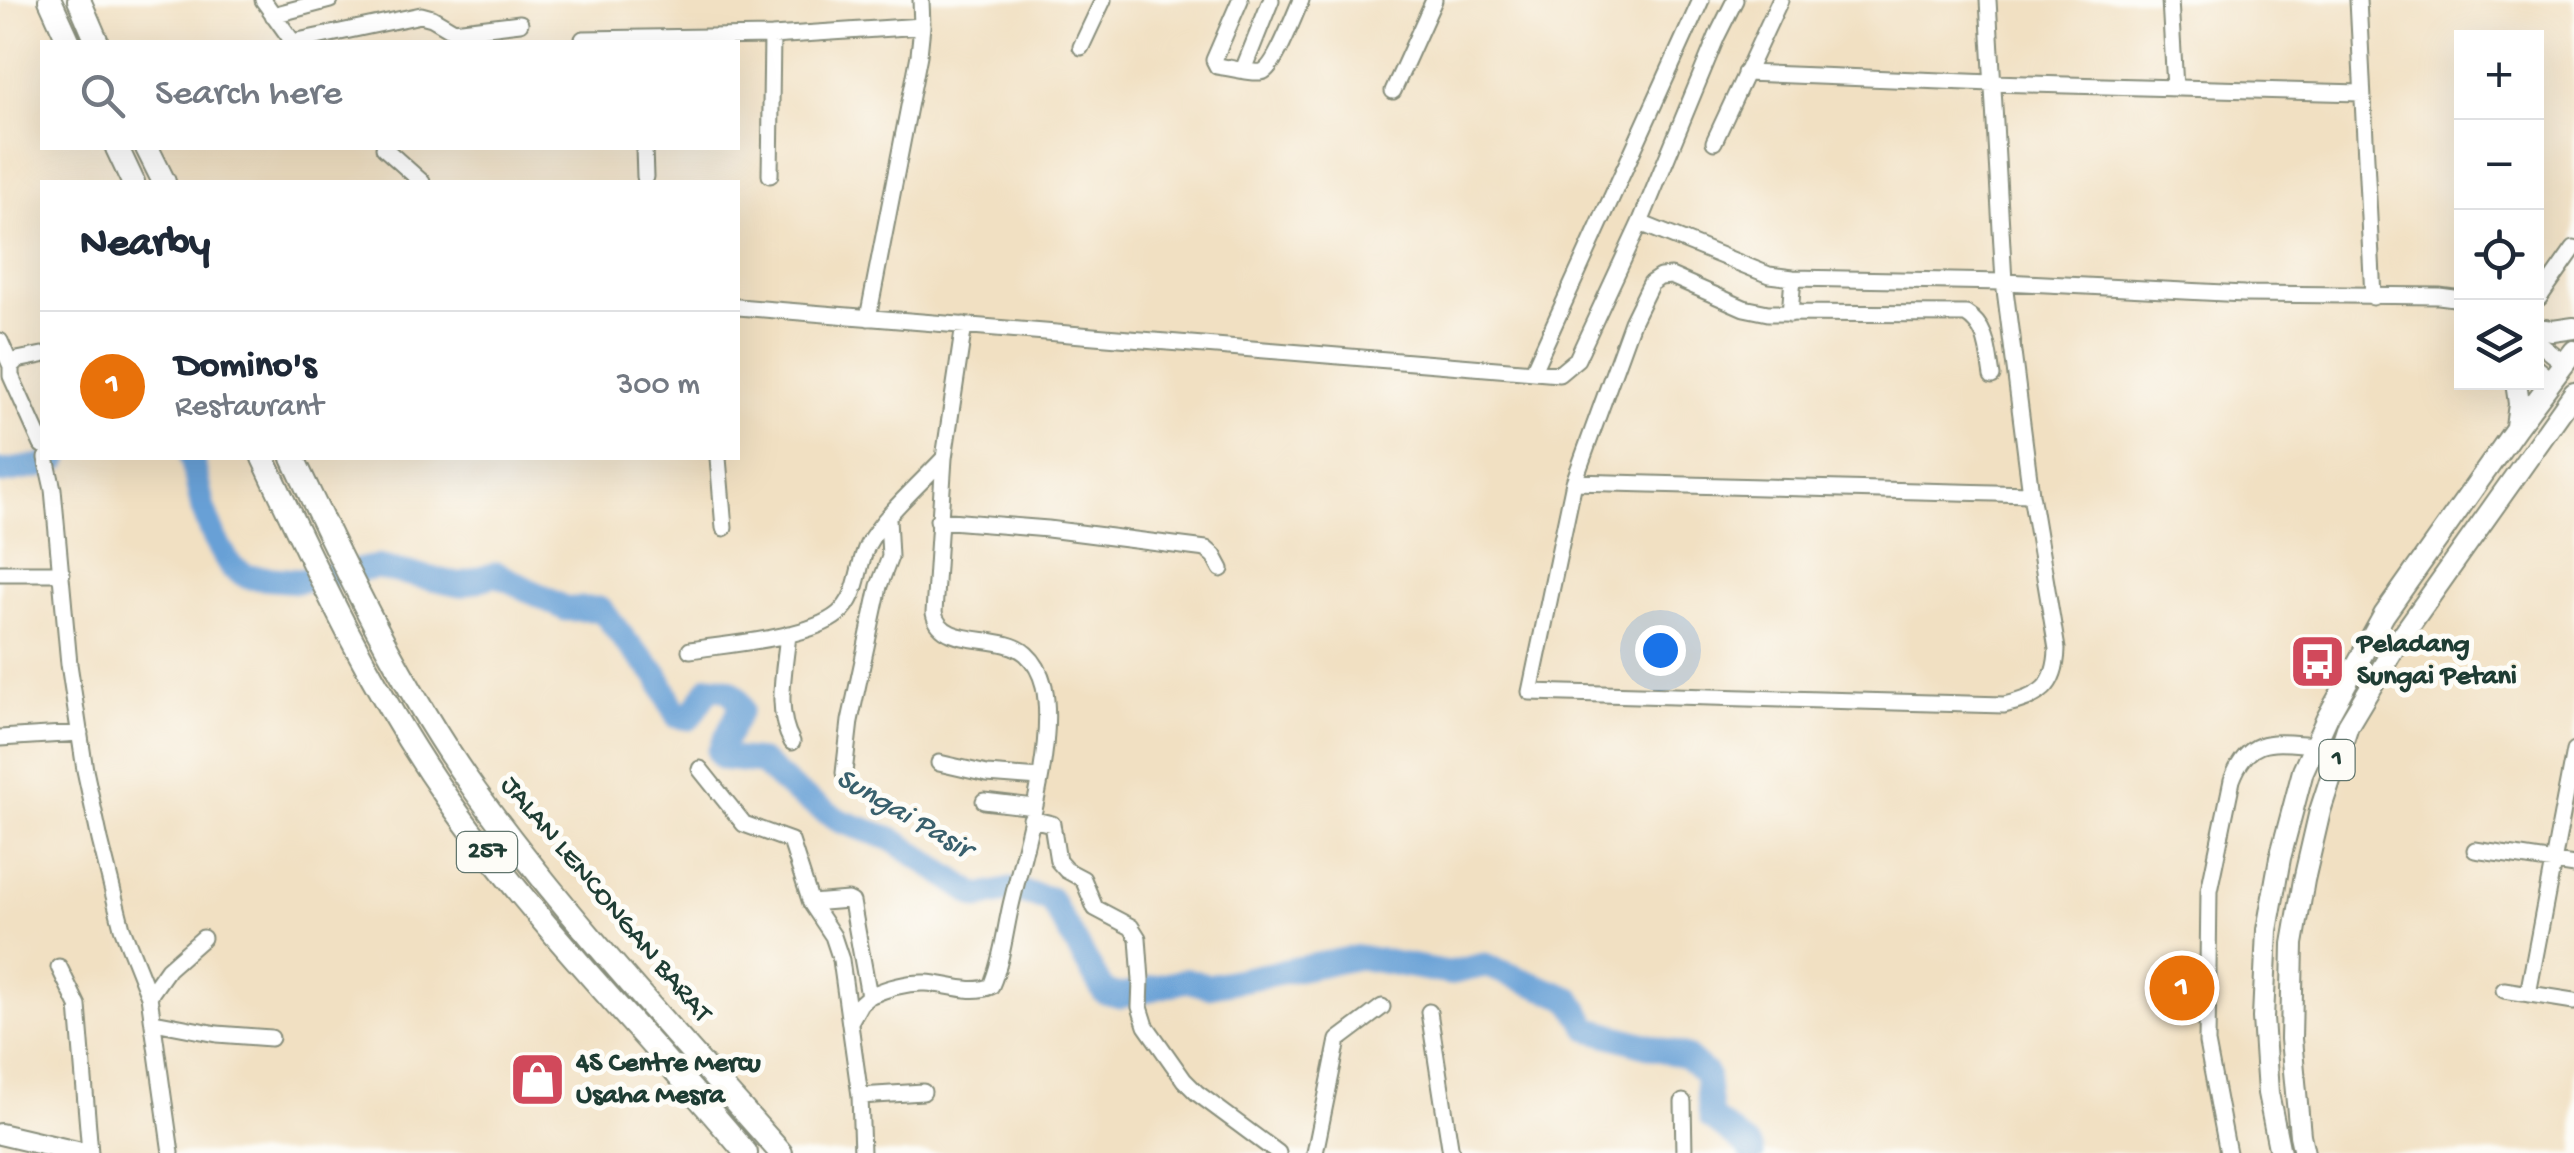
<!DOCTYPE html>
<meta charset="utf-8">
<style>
body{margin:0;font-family:"Gochi Hand",sans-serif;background:#f6f6f7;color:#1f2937}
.controls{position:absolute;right:30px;top:30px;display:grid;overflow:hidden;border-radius:0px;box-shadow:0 10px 40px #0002}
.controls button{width:90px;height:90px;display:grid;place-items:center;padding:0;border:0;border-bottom:2px solid #e0e1e3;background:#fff;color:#1f2937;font:50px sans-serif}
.you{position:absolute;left:1660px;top:650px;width:35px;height:35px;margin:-25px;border:8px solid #fff;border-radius:50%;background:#1a73e8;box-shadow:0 0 0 15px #1a73e833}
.badge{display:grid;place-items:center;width:65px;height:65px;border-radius:50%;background:#b45309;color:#fff;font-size:32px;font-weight:700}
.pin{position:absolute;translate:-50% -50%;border:5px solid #fff;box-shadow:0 2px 10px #0006}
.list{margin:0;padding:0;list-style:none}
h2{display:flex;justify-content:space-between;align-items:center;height:130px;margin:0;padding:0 40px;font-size:42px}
h2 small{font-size:32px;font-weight:400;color:#747a83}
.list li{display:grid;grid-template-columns:65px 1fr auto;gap:30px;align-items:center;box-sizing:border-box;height:150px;padding:0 40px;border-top:2px solid #e0e1e3}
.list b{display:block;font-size:38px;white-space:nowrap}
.list p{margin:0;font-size:32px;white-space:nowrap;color:#747a83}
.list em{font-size:32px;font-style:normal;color:#747a83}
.icon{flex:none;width:55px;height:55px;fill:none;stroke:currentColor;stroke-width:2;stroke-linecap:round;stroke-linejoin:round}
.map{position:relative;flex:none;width:2574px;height:1153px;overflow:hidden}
.search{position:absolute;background:#fff;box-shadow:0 10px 40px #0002;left:40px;top:40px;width:700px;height:110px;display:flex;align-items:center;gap:25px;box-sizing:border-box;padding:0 35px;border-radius:0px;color:#747a83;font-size:38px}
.panel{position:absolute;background:#fff;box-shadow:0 10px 40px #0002;left:40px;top:180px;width:700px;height:280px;border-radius:0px}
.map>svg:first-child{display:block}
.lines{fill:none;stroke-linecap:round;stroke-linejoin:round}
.river{stroke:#68a0d6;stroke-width:25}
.minor-casing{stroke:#888e7b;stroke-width:19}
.major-casing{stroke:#888e7b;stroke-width:24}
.highway-casing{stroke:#888e7b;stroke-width:26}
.minor{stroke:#fff;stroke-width:15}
.major{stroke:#fff;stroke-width:20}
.highway{stroke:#fff;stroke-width:22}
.labels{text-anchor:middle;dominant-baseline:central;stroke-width:10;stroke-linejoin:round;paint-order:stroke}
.shield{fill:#fdfcf7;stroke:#62766e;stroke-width:2.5}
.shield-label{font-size:25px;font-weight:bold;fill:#1f3d34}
.poi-label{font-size:28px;font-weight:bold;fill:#1f3d34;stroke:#fdfcf7;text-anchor:start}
.street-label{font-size:28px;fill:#1f3d34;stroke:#fdfcf7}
.water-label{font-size:30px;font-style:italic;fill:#39606d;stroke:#fdfcf7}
</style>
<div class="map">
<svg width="2574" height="1153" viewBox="0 0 2574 1153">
<rect width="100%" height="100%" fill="#fdfcf7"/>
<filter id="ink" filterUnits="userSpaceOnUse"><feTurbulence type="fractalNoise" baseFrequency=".01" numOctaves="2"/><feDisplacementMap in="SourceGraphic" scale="20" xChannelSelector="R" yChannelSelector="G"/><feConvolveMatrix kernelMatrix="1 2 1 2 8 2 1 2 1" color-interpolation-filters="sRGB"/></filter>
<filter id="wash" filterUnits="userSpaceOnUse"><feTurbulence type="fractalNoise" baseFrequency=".0048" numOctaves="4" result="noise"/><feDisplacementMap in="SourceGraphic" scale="40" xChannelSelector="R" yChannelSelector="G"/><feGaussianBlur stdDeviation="2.25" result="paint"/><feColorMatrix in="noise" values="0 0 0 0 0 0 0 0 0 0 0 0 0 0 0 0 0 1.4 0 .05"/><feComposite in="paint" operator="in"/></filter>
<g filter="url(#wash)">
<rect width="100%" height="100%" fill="#f1e0c2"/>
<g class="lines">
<path class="river" d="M 192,458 L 203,509 L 215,539 L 231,567 L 248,577 L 298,581 L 377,567 L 460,585 L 497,574 L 566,609 L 601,609 L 627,643 L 657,675 L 677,716 L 689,718 L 710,687 C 727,688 735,691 741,708 L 719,752 L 723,758 L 761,762 L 794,791 L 840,821 L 892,839 L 978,897 L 1011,890 L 1050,899 L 1104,992 L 1121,996 L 1187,980 L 1208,986 L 1359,957 L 1449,973 L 1485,965 L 1571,999 L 1589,1029 L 1687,1057 L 1706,1074 L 1711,1117 L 1749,1147 L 1752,1153
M 0,471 L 4,472 L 45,465 L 58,458"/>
</g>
</g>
<g filter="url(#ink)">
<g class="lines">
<defs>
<path id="minor" d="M 263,0 L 293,42
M 1240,0 L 1214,60 L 1217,66 C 1227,67 1257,75 1264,71 C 1276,64 1295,14 1301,0
M 1988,0 L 2004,282 L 2031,494 L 2057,649 C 2056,687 2040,697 2004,705 L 1530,692 L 1574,482 L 1632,322 L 1651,283 L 1660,277 L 1671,276 L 1744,308 L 1768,313 L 1966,314 C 1988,327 1988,353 1992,376
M 2170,0 L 2175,88
M 2358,0 L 2373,297
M 273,15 L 330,0
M 583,39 L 772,36 L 922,26
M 293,42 L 421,15 L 432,18 L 454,31 L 520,23
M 1081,47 L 1103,0
M 1243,70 L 1271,0
M 1745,73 L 1992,83 L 2361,93
M 1393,91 L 1434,0
M 1714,142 L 1780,0
M 384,148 L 422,182
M 644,148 L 645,177
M 770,175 L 772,36
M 1640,223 L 1769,275 L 1793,278 L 2004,282 L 2244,294 L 2439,296 L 2462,299
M 2539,298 L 2574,248
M 738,307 L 1559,374 L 1577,359 L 1640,223 L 1717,36 L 1735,0
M 1790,314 L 1793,278
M 868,318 L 919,55 L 922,26 L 921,0
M 0,341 L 11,366
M 2536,341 L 2565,364
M 42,355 L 17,360 L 11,366 L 11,376 L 42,445
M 2536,367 L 2552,380
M 1533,371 L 1701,0
M 46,458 L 53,489 L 69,664 L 85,770 L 100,840 L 122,928 L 149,996 L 171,1153
M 718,458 L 724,528
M 1574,482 L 2031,494
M 938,520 L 1048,529 L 1206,549 L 1214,556 L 1221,569
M 0,573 L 62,573
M 788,634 C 785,669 774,710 792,742
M 690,650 C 729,644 809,638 838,614 C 860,596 856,567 868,544 C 885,514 920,484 944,458
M 0,738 L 80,733
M 939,763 L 987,774 L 1040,778
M 700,769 L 744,824 L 791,841 L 811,903 L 848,900 L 852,902 L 869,996 L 860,1004 L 851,1020
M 844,773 L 850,721 L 879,586 L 890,557 L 888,518
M 984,801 L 1034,807
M 1031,819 L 1052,824 L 1058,861 L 1066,870 L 1083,879 L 1095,908 L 1131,927 L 1138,938 L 1141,980 L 1140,1007 L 1146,1026 L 1184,1080 L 1197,1093 L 1278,1153
M 2475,850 L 2574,865
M 811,903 L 833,936 L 841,960 L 860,1096 L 862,1153
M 59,967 L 78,1006 L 90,1153
M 2504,990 L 2574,1001
M 2528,994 L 2574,751
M 149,996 L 168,969 L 203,938
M 869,996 C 887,988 907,982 926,983 C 947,984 971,995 991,986 C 1002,961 1005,931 1011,905 C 1025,845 1056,745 1044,686 C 1041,674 1035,662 1026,654 C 1002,632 941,650 934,613 L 944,458 L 964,325
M 1429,1012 L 1451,1153
M 154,1022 L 217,1034 L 271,1038
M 860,1096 L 923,1092
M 1683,1102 L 1684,1153
M 1315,1153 L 1338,1040 L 1382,1007
M 2228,1153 L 2207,1043 L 2209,891 L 2232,780 C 2249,735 2273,742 2315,745"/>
<path id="major" d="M 2536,329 L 2553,331 L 2574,328
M 2516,382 L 2519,404 L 2516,426
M 0,1134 L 81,1153
M 2280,1153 L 2268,1093 L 2263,1018 L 2267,930 L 2280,858 L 2303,771 L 2327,718 L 2384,615 L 2516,428 L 2574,351
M 2304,1153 L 2300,1135 L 2291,1039 L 2293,944 L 2304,880 L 2320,811 L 2348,725 L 2399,640 L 2574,393"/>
<path id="highway" d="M 50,0 L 69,42
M 79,0 L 97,42
M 117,148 L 133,182
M 147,148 L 164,182
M 263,458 C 318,574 373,693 447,798 C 536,925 647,1034 746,1153
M 293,458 C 345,569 404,692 476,792 C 568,919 677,1035 781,1153"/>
</defs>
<use href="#minor" class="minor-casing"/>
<use href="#major" class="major-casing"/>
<use href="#highway" class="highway-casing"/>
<use href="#minor" class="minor"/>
<use href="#major" class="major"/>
<use href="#highway" class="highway"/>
</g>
</g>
<defs>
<symbol id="bus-square" viewBox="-11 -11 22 22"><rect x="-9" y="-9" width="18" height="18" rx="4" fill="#d1495b" stroke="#fdfcf7"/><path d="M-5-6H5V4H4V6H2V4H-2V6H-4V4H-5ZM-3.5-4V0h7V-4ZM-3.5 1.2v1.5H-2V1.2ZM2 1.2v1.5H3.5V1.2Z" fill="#fff"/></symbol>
<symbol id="shop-square" viewBox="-11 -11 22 22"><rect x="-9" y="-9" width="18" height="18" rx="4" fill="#d1495b" stroke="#fdfcf7"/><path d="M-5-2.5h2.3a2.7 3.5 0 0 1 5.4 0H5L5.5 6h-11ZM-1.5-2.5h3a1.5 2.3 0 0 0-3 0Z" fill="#fff"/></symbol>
</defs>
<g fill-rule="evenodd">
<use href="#bus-square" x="2286" y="630" width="63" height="63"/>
<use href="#shop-square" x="506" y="1048" width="63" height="63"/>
</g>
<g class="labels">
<g class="shield">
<rect x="2319.5" y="740" width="35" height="40" rx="8"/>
<rect x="457" y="832" width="60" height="40" rx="8"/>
</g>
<g class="shield-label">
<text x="2337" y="760">1</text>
<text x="487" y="852">257</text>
</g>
<g class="poi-label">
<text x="2357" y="645">Peladang<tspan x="2357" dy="32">Sungai Petani</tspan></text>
<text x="576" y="1064">4S Centre Mercu<tspan x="576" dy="32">Usaha Mesra</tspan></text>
</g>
<g class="street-label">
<text transform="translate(605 900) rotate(50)">JALAN LENCONGAN BARAT</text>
</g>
<g class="water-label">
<text transform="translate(903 815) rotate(30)">Sungai Pasir</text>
</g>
</g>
</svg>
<div class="controls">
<button>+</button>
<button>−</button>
<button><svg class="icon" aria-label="locate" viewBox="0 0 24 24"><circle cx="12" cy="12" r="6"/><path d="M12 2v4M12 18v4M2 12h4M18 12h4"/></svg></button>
<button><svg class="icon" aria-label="layers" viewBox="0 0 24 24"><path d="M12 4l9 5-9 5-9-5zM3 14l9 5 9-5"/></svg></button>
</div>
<div class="you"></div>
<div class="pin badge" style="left:2182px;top:988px;background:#e8710a">1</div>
<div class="search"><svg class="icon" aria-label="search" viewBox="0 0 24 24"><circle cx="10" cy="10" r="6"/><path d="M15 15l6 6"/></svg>Search here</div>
<section class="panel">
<h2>Nearby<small></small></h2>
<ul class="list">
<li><span class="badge" style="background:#e8710a">1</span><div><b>Domino's</b><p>Restaurant</p></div><em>300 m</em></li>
</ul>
</section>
</div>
